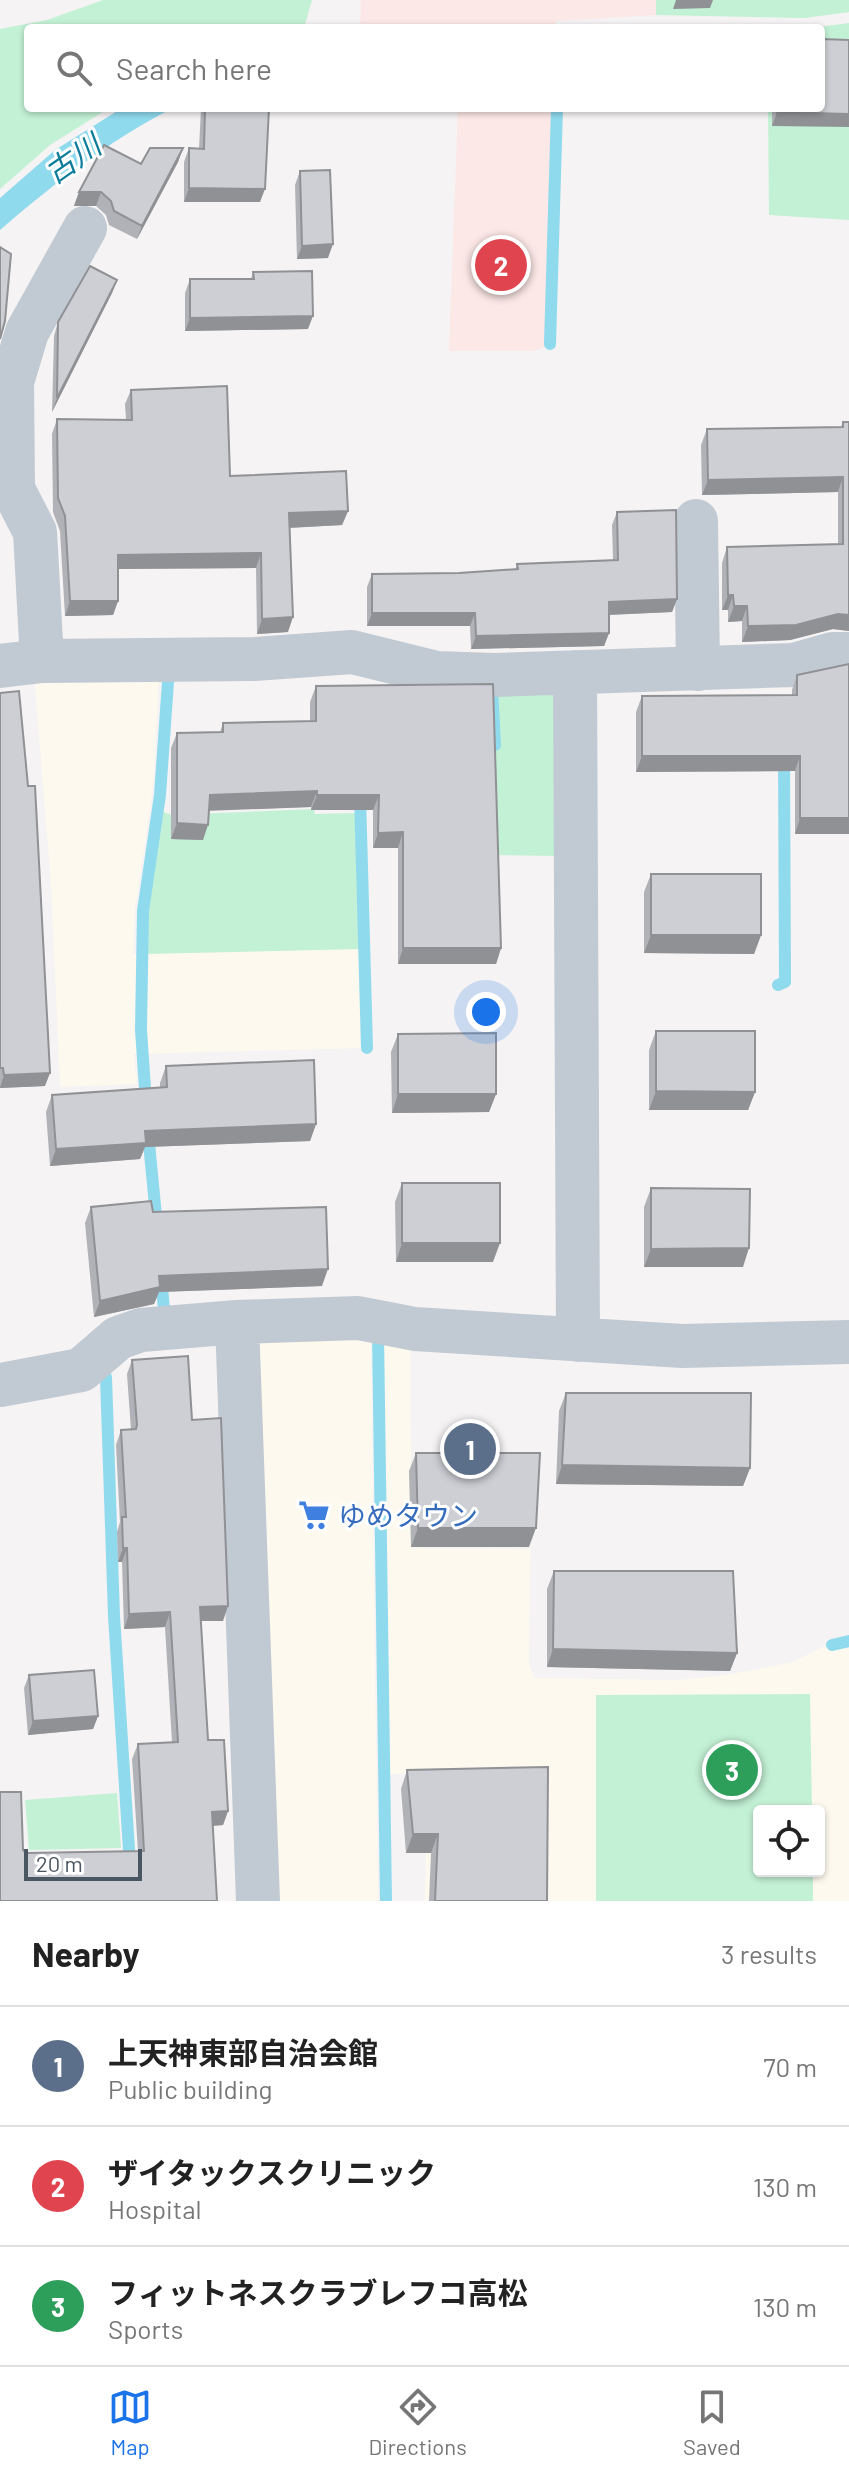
<!DOCTYPE html>
<meta charset="utf-8">
<style>
body{margin:0;font-family:Barlow,"Noto Sans JP",sans-serif;background:#f2f2f2;color:#222}
.controls{position:absolute;right:24px;bottom:24px;display:grid;overflow:hidden;border-radius:8px;box-shadow:0 2px 6px #0004}
.controls button{width:72px;height:72px;display:grid;place-items:center;padding:0;border:0;border-bottom:2px solid #e0e0e0;background:#fff;color:#222;font:40px sans-serif}
.scale{position:absolute;left:24px;bottom:20px;width:118px;box-sizing:border-box;padding-left:8px;border:4px solid #4a5661;border-top:0;font-size:22px;line-height:28px;white-space:nowrap;color:#4a5661;-webkit-text-stroke:6px #fff;paint-order:stroke}
.you{position:absolute;left:486px;top:1012px;width:28px;height:28px;margin:-20px;border:6px solid #fff;border-radius:50%;background:#1a73e8;box-shadow:0 0 0 12px #1a73e833}
.badge{display:grid;place-items:center;width:52px;height:52px;border-radius:50%;background:#1a73e8;color:#fff;font-size:26px;font-weight:700}
.pin{position:absolute;translate:-50% -50%;border:4px solid #fff;box-shadow:0 2px 8px #0006}
.list{margin:0;padding:0;list-style:none}
h2{display:flex;justify-content:space-between;align-items:center;height:104px;margin:0;padding:0 32px;font-size:34px}
h2 small{font-size:26px;font-weight:400;color:#767676}
.list li{display:grid;grid-template-columns:52px 1fr auto;gap:24px;align-items:center;box-sizing:border-box;height:120px;padding:0 32px;border-top:2px solid #e0e0e0}
.list b{display:block;font-size:30px;white-space:nowrap}
.list p{margin:0;font-size:26px;white-space:nowrap;color:#767676}
.list em{font-size:26px;font-style:normal;color:#767676}
.icon{flex:none;width:44px;height:44px;fill:none;stroke:currentColor;stroke-width:2;stroke-linecap:round;stroke-linejoin:round}
.map{position:relative;flex:none;width:849px;height:1901px;overflow:hidden}
.search{position:absolute;background:#fff;box-shadow:0 2px 6px #0004;left:24px;right:24px;top:24px;height:88px;display:flex;align-items:center;gap:20px;box-sizing:border-box;padding:0 28px;border-radius:8px;color:#767676;font-size:30px}
.sheet{height:464px;background:#fff}
nav{display:flex;justify-content:space-around;align-items:center;box-sizing:border-box;height:112px;border-top:2px solid #e0e0e0;background:#fff;font-size:22px;color:#767676}
nav a{display:grid;justify-items:center;gap:4px}
nav .on{color:#1a73e8}
.map>svg:first-child{display:block}
.commercial{fill:#fdf9ef;fill-rule:evenodd}
.medical{fill:#fce8e6}
.green{fill:#c3f1d5}
.water{fill:#90daee}
.lines{fill:none;stroke-linecap:round;stroke-linejoin:round}
.stream{stroke:#90daee;stroke-width:12}
.minor{stroke:#c1cad2;stroke-width:44}
.wall{fill:#b0b2b7}
.shaded-wall{fill:#909195}
.building{fill:#cdcfd5;stroke:#909195;stroke-width:2}
.labels{text-anchor:middle;dominant-baseline:central;stroke-width:6;stroke-linejoin:round;paint-order:stroke}
.shop-label{font-size:28px;fill:#366cbe;stroke:#fff;text-anchor:start}
.water-label{font-size:30px;font-style:italic;fill:#0c7c9b;stroke:#fff}
</style>
<div class="map">
<svg width="849" height="1901" viewBox="0 0 849 1901">
<rect width="100%" height="100%" fill="#f5f3f3"/>
<path class="commercial" d="M 159,673 L 153,788 L 135,910 L 133,954 L 362,949 L 365,1048 L 134,1054 L 137,1084 L 60,1087 L 51,883 L 34,675 Z
M 265,1334 L 371,1334 L 378,1901 L 271,1901 L 251,1349 Z
M 381,1340 L 410,1342 L 412,1548 L 530,1549 L 529,1664 L 534,1678 L 679,1680 L 726,1675 L 793,1662 L 828,1644 L 830,1649 L 849,1644 L 849,1901 L 425,1901 L 426,1853 L 455,1852 L 540,1774 L 387,1774 ZM 759,1811 L 819,1811 L 819,1871 L 759,1871 Z"/>
<path class="medical" d="M 361,0 L 656,0 L 656,15 L 556,21 L 555,28 L 360,28 Z
M 458,108 L 554,108 L 548,345 L 543,348 L 533,351 L 449,351 Z"/>
<path class="green" d="M 103,0 L 312,0 L 304,28 L 28,28 L 28,108 L 109,108 L 50,145 L 0,189 L 0,29 L 47,20 Z
M 656,0 L 849,0 L 849,12 L 805,18 L 656,15 Z
M 849,23 L 849,220 L 769,215 L 768,108 L 821,108 L 821,28 L 810,28 Z
M 545,686 L 558,699 L 558,856 L 498,855 L 494,687 Z
M 314,809 L 315,814 L 359,813 L 362,949 L 145,954 L 147,903 L 161,811 L 172,815 Z
M 810,1694 L 812,1811 L 759,1811 L 759,1871 L 813,1871 L 813,1901 L 596,1901 L 596,1695 Z
M 117,1793 L 121,1848 L 29,1850 L 25,1800 Z"/>
<path class="water" d="M 122,108 L 173,108 C 108,141 55,183 0,230 L 0,198 L 55,150 Z"/>
<g class="lines">
<path class="stream" d="M 550,344 L 557,108
M 492,688 L 495,745
M 360,795 L 367,1048
M 778,985 L 785,982 L 784,757
M 146,1103 L 141,1030 L 143,911 L 160,795 L 169,668
M 148,1133 L 157,1226
M 161,1276 L 165,1321
M 378,1333 L 386,1901
M 106,1377 L 114,1616 L 130,1865
M 832,1645 L 849,1641"/>
<path class="minor" d="M 696,521 L 698,669
M 42,661 L 35,532 L 13,489 L 12,382 L 27,332 L 85,228
M 0,666 L 42,661 L 254,659 L 352,652 L 437,673 L 493,675 L 794,665 L 833,654 L 849,654
M 575,672 L 578,1340
M 237,1322 L 258,1901
M 0,1385 L 81,1370 L 118,1338 L 141,1330 L 237,1322 L 358,1318 L 415,1329 L 682,1346 L 849,1342"/>
</g>
<path class="wall" d="M 201,108 L 269,108 L 260,202 L 184,202 L 184,162 L 189,148 L 199,149 Z
M 772,108 L 821,108 L 772,126 Z
M 183,148 L 178,162 L 137,239 L 109,225 L 106,215 L 96,206 L 74,206 L 79,192 L 141,164 Z
M 300,171 L 328,258 L 297,259 L 295,185 Z
M 253,272 L 308,329 L 185,331 L 185,293 L 190,279 L 251,279 Z
M 117,280 L 112,293 L 52,412 L 54,336 L 58,322 Z
M 131,390 L 230,476 L 348,511 L 342,525 L 290,528 L 288,632 L 257,634 L 256,568 L 118,569 L 118,601 L 113,615 L 65,616 L 60,531 L 53,512 L 52,434 L 57,419 L 126,420 L 125,404 Z
M 843,422 L 849,422 L 849,631 L 833,629 L 790,640 L 742,642 L 742,621 L 728,622 L 728,610 L 722,610 L 722,563 L 727,547 L 838,544 L 838,492 L 702,495 L 701,445 L 707,429 L 841,427 Z
M 617,512 L 677,599 L 672,612 L 609,615 L 609,633 L 604,646 L 471,649 L 470,626 L 367,626 L 367,587 L 372,574 L 459,573 L 515,570 L 517,564 L 613,560 L 612,525 Z
M 797,675 L 849,834 L 795,834 L 795,771 L 636,772 L 636,712 L 642,696 L 792,695 L 792,690 Z
M 316,686 L 501,948 L 496,964 L 398,964 L 398,848 L 373,848 L 373,810 L 311,810 L 311,807 L 209,810 L 203,840 L 171,839 L 171,748 L 177,733 L 220,732 L 223,723 L 310,721 L 310,702 Z
M 0,693 L 45,1086 L 0,1088 Z
M 651,874 L 761,935 L 754,954 L 644,953 L 644,892 Z
M 656,1031 L 755,1092 L 748,1110 L 649,1110 L 649,1050 Z
M 398,1034 L 496,1094 L 489,1112 L 392,1113 L 391,1052 Z
M 166,1066 L 316,1124 L 310,1141 L 145,1147 L 140,1159 L 50,1166 L 46,1112 L 52,1095 L 160,1087 L 160,1083 Z
M 402,1183 L 493,1262 L 396,1262 L 395,1202 Z
M 651,1188 L 743,1267 L 644,1267 L 644,1207 Z
M 91,1207 L 153,1212 L 322,1286 L 159,1292 L 154,1304 L 94,1317 L 85,1223 Z
M 132,1360 L 192,1420 L 223,1621 L 201,1621 L 208,1740 L 228,1811 L 223,1825 L 213,1826 L 217,1901 L 0,1901 L 23,1850 L 26,1853 L 138,1851 L 132,1759 L 138,1744 L 172,1742 L 165,1627 L 124,1629 L 122,1562 L 118,1562 L 117,1532 L 120,1522 L 116,1445 L 121,1430 L 131,1430 L 127,1374 Z
M 566,1393 L 750,1468 L 743,1486 L 556,1484 L 559,1411 Z
M 416,1453 L 529,1547 L 411,1547 L 409,1471 Z
M 554,1571 L 737,1653 L 730,1671 L 547,1667 L 547,1589 Z
M 29,1675 L 98,1716 L 93,1729 L 28,1735 L 24,1688 Z
M 407,1770 L 547,1901 L 429,1901 L 431,1853 L 406,1853 L 401,1789 Z"/>
<path class="shaded-wall" d="M 676,0 L 713,0 L 710,8 L 673,9 Z
M 777,112 L 849,114 L 849,127 L 772,126 Z
M 183,148 L 178,162 L 137,239 L 142,226 Z
M 189,188 L 265,189 L 260,202 L 184,202 Z
M 79,192 L 101,192 L 96,206 L 74,206 Z
M 333,244 L 328,258 L 297,259 L 302,246 Z
M 117,280 L 112,293 L 52,412 L 57,398 Z
M 313,316 L 308,329 L 185,331 L 190,318 Z
M 843,477 L 838,492 L 702,495 L 708,480 Z
M 348,511 L 342,525 L 284,528 L 289,513 Z
M 261,553 L 256,568 L 112,569 L 118,555 Z
M 728,595 L 733,595 L 728,610 L 722,610 Z
M 677,599 L 672,612 L 604,615 L 609,602 Z
M 70,601 L 118,601 L 113,615 L 65,616 Z
M 734,606 L 747,606 L 742,621 L 728,622 Z
M 372,613 L 475,613 L 470,626 L 367,626 Z
M 838,614 L 849,615 L 849,631 L 833,629 L 790,640 L 742,642 L 748,626 Z
M 293,617 L 288,632 L 257,634 L 262,619 Z
M 609,633 L 604,646 L 471,649 L 476,636 Z
M 642,756 L 800,756 L 795,771 L 636,772 Z
M 317,791 L 311,807 L 204,811 L 210,795 Z
M 317,795 L 379,795 L 373,810 L 311,810 Z
M 800,818 L 849,818 L 849,834 L 795,834 Z
M 177,823 L 208,825 L 203,840 L 171,839 Z
M 403,832 L 398,848 L 373,848 L 378,833 Z
M 651,935 L 761,935 L 754,954 L 644,953 Z
M 403,948 L 501,948 L 496,964 L 398,964 Z
M 50,1073 L 45,1086 L 0,1088 L 4,1075 Z
M 656,1091 L 755,1092 L 748,1110 L 649,1110 Z
M 398,1094 L 496,1094 L 489,1112 L 392,1113 Z
M 316,1124 L 310,1141 L 145,1147 L 140,1159 L 50,1166 L 56,1149 L 145,1131 Z
M 402,1243 L 500,1243 L 493,1262 L 396,1262 Z
M 749,1248 L 743,1267 L 644,1267 L 651,1249 Z
M 328,1269 L 322,1286 L 159,1292 L 154,1304 L 94,1317 L 100,1301 L 159,1276 Z
M 562,1465 L 750,1468 L 743,1486 L 556,1484 Z
M 418,1528 L 536,1528 L 529,1547 L 411,1547 Z
M 123,1548 L 127,1548 L 122,1562 L 118,1562 Z
M 228,1606 L 223,1621 L 195,1621 L 200,1607 Z
M 170,1612 L 165,1627 L 124,1629 L 129,1614 Z
M 553,1649 L 737,1653 L 730,1671 L 547,1667 Z
M 98,1716 L 93,1729 L 28,1735 L 33,1721 Z
M 228,1811 L 223,1825 L 207,1826 L 212,1812 Z
M 413,1834 L 438,1834 L 431,1853 L 406,1853 Z"/>
<path class="building" d="M 821,39 L 849,40 L 849,114 L 777,112 L 777,108 L 821,108 Z
M 205,108 L 269,108 L 265,189 L 189,188 L 189,148 L 204,149 Z
M 104,145 L 141,164 L 150,148 L 183,148 L 142,226 L 114,211 L 111,201 L 101,192 L 79,192 Z
M 330,170 L 333,244 L 302,246 L 300,171 Z
M 0,247 L 11,254 L 5,321 L 0,339 Z
M 90,266 L 117,280 L 57,398 L 58,322 Z
M 312,271 L 313,316 L 190,318 L 190,279 L 254,279 L 253,272 Z
M 227,386 L 230,476 L 346,471 L 348,511 L 289,513 L 293,617 L 262,619 L 261,553 L 118,555 L 118,601 L 70,601 L 65,516 L 58,498 L 57,419 L 132,420 L 131,390 Z
M 843,422 L 849,422 L 849,615 L 838,614 L 796,625 L 748,626 L 747,606 L 734,606 L 733,595 L 728,595 L 727,547 L 843,544 L 843,477 L 708,480 L 707,429 L 843,427 Z
M 676,510 L 677,599 L 609,602 L 609,633 L 476,636 L 475,613 L 372,613 L 372,574 L 459,573 L 518,569 L 517,564 L 618,560 L 617,512 Z
M 849,664 L 849,818 L 800,818 L 800,756 L 642,756 L 642,696 L 797,695 L 797,675 Z
M 493,684 L 501,948 L 403,948 L 403,832 L 378,833 L 379,795 L 317,795 L 317,791 L 210,795 L 208,825 L 177,823 L 177,733 L 223,732 L 223,723 L 316,721 L 316,686 Z
M 19,691 L 28,786 L 35,786 L 50,1073 L 4,1075 L 3,1068 L 0,1068 L 0,693 Z
M 651,874 L 761,874 L 761,935 L 651,935 Z
M 656,1031 L 755,1031 L 755,1092 L 656,1091 Z
M 496,1033 L 496,1094 L 398,1094 L 398,1034 Z
M 314,1060 L 316,1124 L 145,1131 L 146,1143 L 56,1149 L 52,1095 L 167,1087 L 166,1066 Z
M 402,1183 L 500,1183 L 500,1243 L 402,1243 Z
M 651,1188 L 750,1189 L 749,1248 L 651,1249 Z
M 151,1201 L 153,1212 L 326,1207 L 328,1269 L 159,1276 L 160,1287 L 100,1301 L 91,1207 Z
M 188,1356 L 192,1420 L 221,1418 L 228,1606 L 200,1607 L 208,1740 L 224,1740 L 228,1811 L 212,1812 L 217,1901 L 0,1901 L 0,1792 L 21,1792 L 23,1850 L 26,1853 L 144,1851 L 138,1744 L 178,1742 L 170,1612 L 129,1614 L 127,1548 L 123,1548 L 122,1517 L 126,1517 L 121,1430 L 136,1429 L 137,1425 L 132,1360 Z
M 566,1393 L 751,1393 L 750,1468 L 562,1465 Z
M 416,1453 L 540,1453 L 536,1528 L 418,1528 Z
M 554,1571 L 733,1571 L 737,1653 L 553,1649 Z
M 94,1670 L 98,1716 L 33,1721 L 29,1675 Z
M 548,1767 L 547,1901 L 435,1901 L 438,1834 L 413,1834 L 407,1770 Z"/>
<defs>
<symbol id="supermarket-bare" viewBox="-9 -9 18 18"><path d="M-6-5.5h2.5l.6 2H6L4.5 2H-2.5L-4.4-4H-6ZM-1.5 3.2a1.3 1.3 0 1 0 .1 0ZM3 3.2a1.3 1.3 0 1 0 .1 0Z" fill="#3f7fe0" stroke="#fff" stroke-width="2.5" paint-order="stroke"/></symbol>
</defs>
<g fill-rule="evenodd">
<use href="#supermarket-bare" x="292" y="1493" width="44" height="44"/>
</g>
<g class="labels">
<g class="shop-label">
<text x="338" y="1515">ゆめタウン</text>
</g>
<g class="water-label">
<text transform="translate(72 158) rotate(-35)">古川</text>
</g>
</g>
</svg>
<div class="controls">
<button><svg class="icon" aria-label="locate" viewBox="0 0 24 24"><circle cx="12" cy="12" r="6"/><path d="M12 2v4M12 18v4M2 12h4M18 12h4"/></svg></button>
</div>
<div class="scale">20 m</div>
<div class="you"></div>
<div class="pin badge" style="left:470px;top:1449px;background:#5c6f8a">1</div>
<div class="pin badge" style="left:501px;top:265px;background:#e0444e">2</div>
<div class="pin badge" style="left:732px;top:1770px;background:#2e9e5b">3</div>
<div class="search"><svg class="icon" aria-label="search" viewBox="0 0 24 24"><circle cx="10" cy="10" r="6"/><path d="M15 15l6 6"/></svg>Search here</div>
</div>
<section class="sheet">
<h2>Nearby<small>3 results</small></h2>
<ul class="list">
<li><span class="badge" style="background:#5c6f8a">1</span><div><b>上天神東部自治会館</b><p>Public building</p></div><em>70 m</em></li>
<li><span class="badge" style="background:#e0444e">2</span><div><b>ザイタックスクリニック</b><p>Hospital</p></div><em>130 m</em></li>
<li><span class="badge" style="background:#2e9e5b">3</span><div><b>フィットネスクラブレフコ高松</b><p>Sports</p></div><em>130 m</em></li>
</ul>
</section>
<nav>
<a class="on"><svg class="icon" aria-label="map" viewBox="0 0 24 24"><path d="M3 6l6-2 6 2 6-2v14l-6 2-6-2-6 2zM9 4v14M15 6v14"/></svg>Map</a>
<a><svg class="icon" aria-label="directions" viewBox="0 0 24 24"><path d="M12 3l9 9-9 9-9-9zM9 14v-3h6M13 9l2 2-2 2"/></svg>Directions</a>
<a><svg class="icon" aria-label="saved" viewBox="0 0 24 24"><path d="M7 4h10v16l-5-4-5 4z"/></svg>Saved</a>
</nav>
